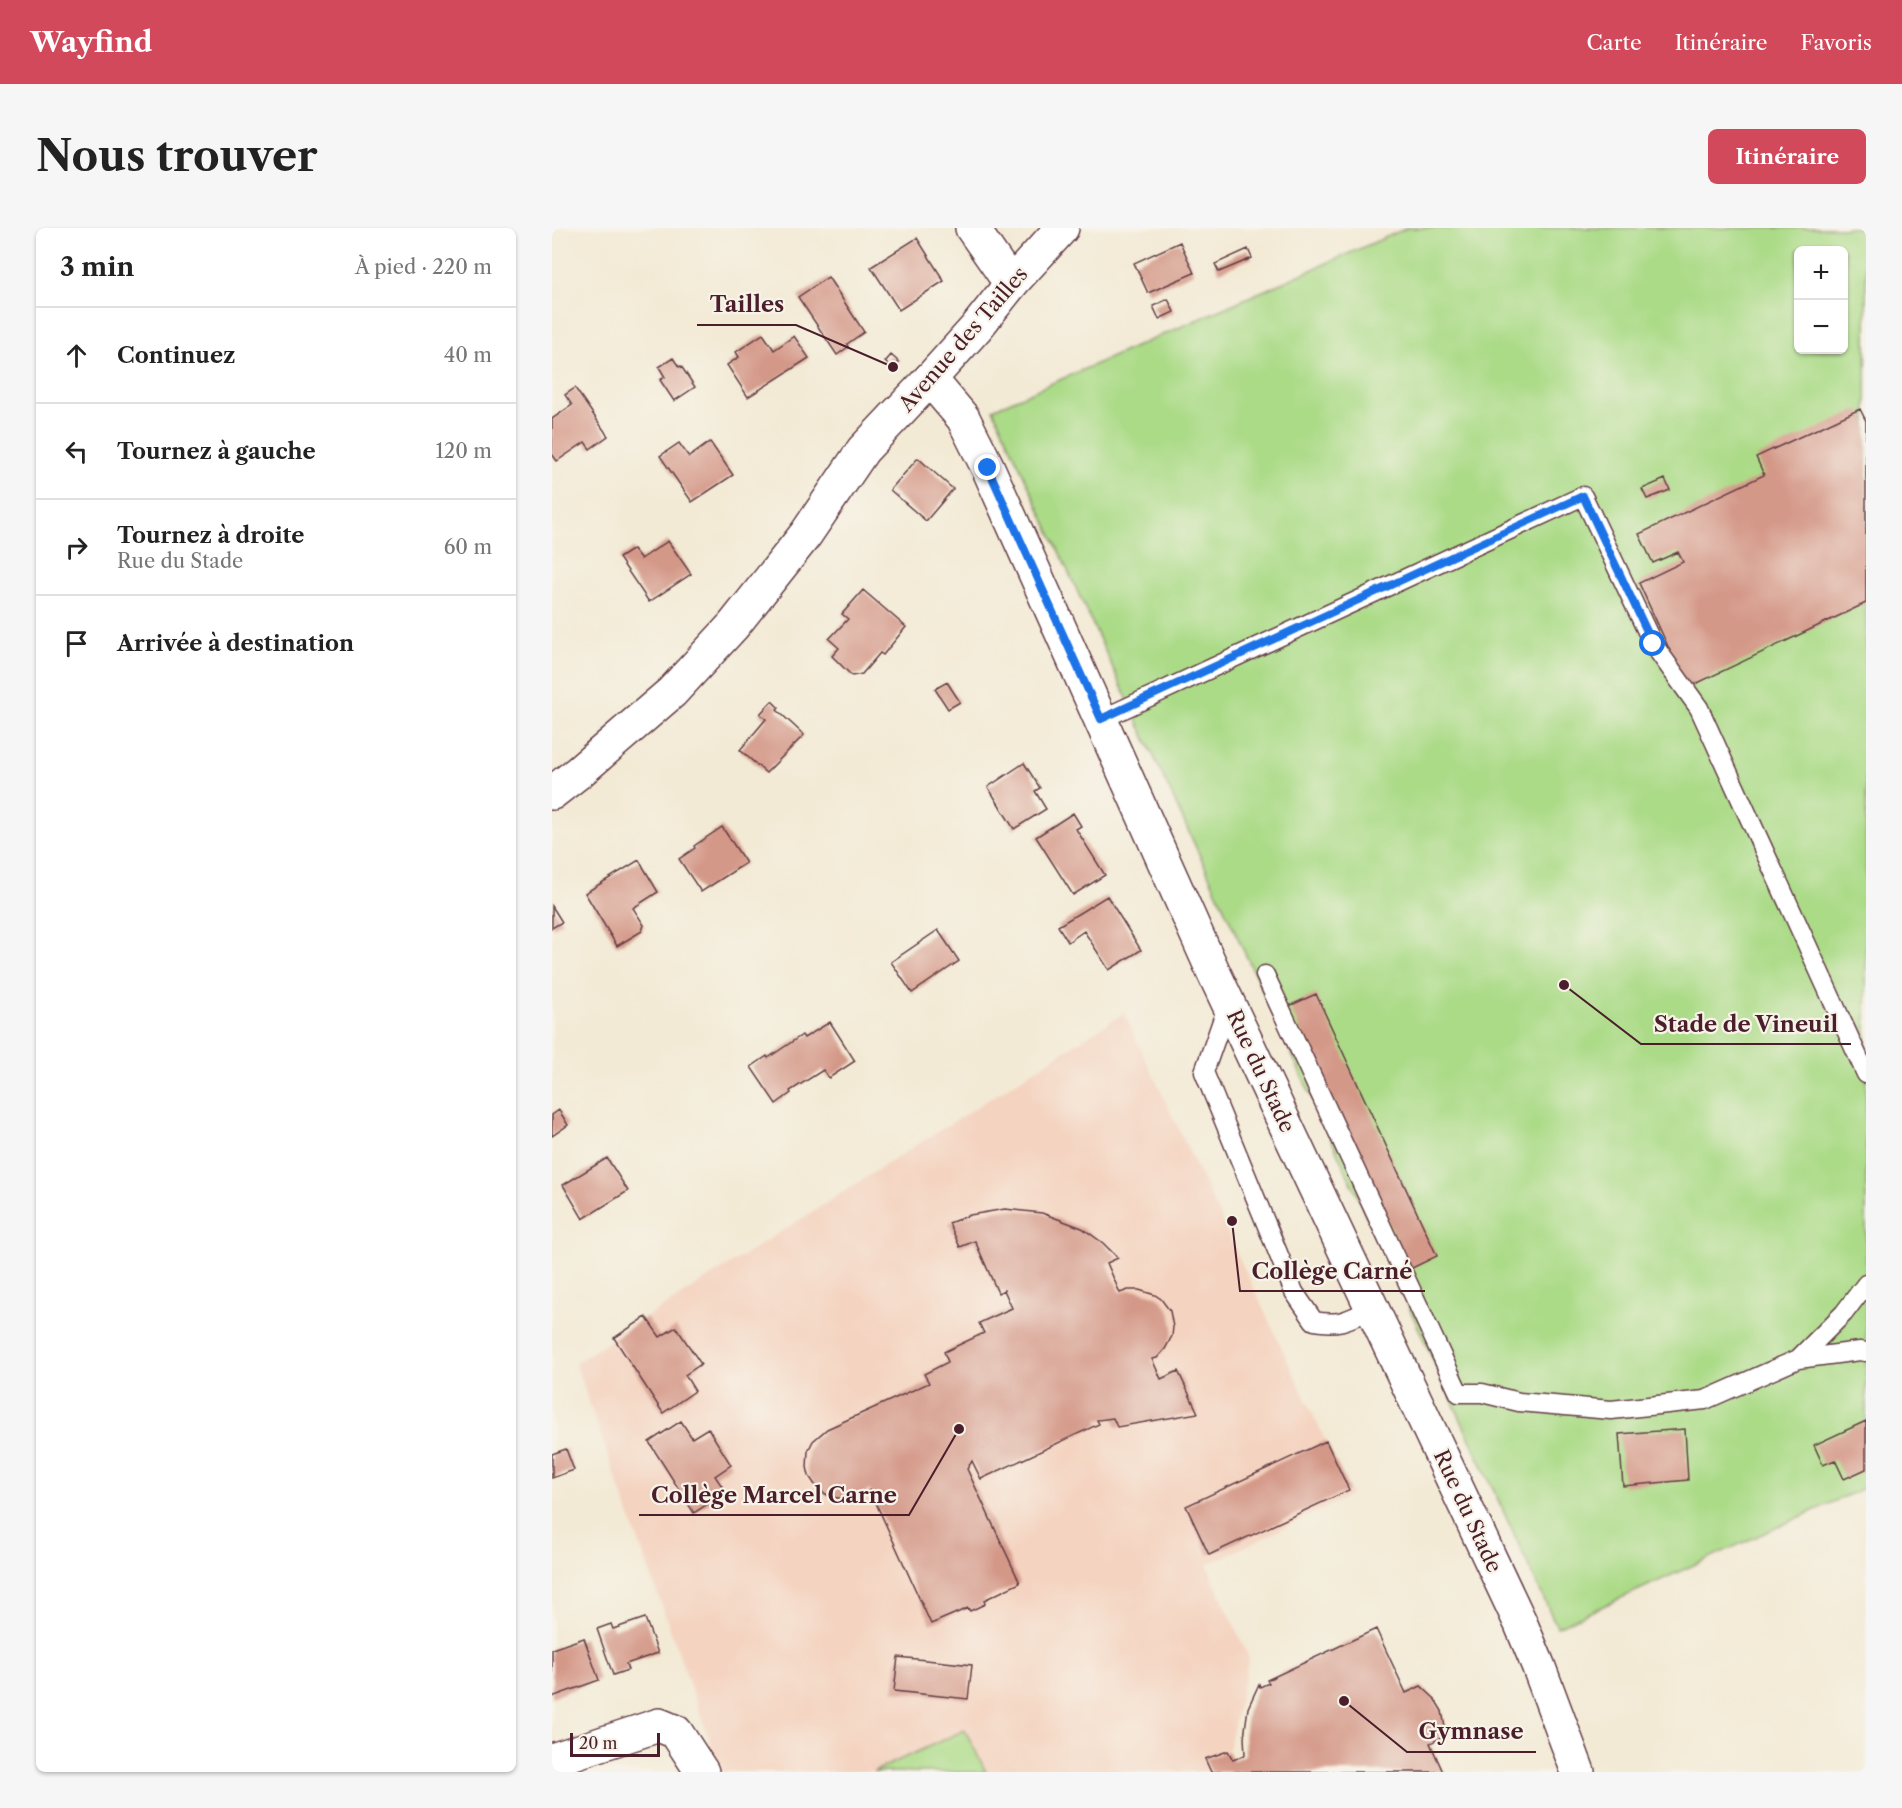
<!DOCTYPE html>
<html lang="fr">
<meta charset="utf-8">
<style>
body{margin:0;font-family:"Libre Caslon Text",serif;background:#f6f6f6;color:#222}
.controls{position:absolute;right:18px;top:18px;display:grid;overflow:hidden;border-radius:9px;box-shadow:0 2px 4px #0004}
.controls button{width:54px;height:54px;display:grid;place-items:center;padding:0;border:0;border-bottom:2px solid #e0e0e0;background:#fff;color:#222;font:30px sans-serif}
.scale{position:absolute;left:18px;bottom:15px;width:90px;box-sizing:border-box;padding-left:6px;border:3px solid #4a1f2b;border-top:0;font-size:16px;line-height:21px;white-space:nowrap;color:#4a1f2b;-webkit-text-stroke:4px #f7f3e8;paint-order:stroke}
.stop{position:absolute;width:18px;height:18px;margin:-14px;border:4px solid #1a73e8;border-radius:50%;background:#fff}
.stop.end{background:#1a73e8;border-color:#fff;box-shadow:0 2px 6px #0008}
.list{margin:0;padding:0;list-style:none}
h2{display:flex;justify-content:space-between;align-items:center;height:78px;margin:0;padding:0 24px;font-size:26px}
h2 small{font-size:20px;font-weight:400;color:#767676}
.list li{display:grid;grid-template-columns:39px 1fr auto;gap:18px;align-items:center;box-sizing:border-box;height:96px;padding:0 24px;border-top:2px solid #e0e0e0}
.list b{display:block;font-size:22px;white-space:nowrap}
.list p{margin:0;font-size:20px;white-space:nowrap;color:#767676}
.list em{font-size:20px;font-style:normal;color:#767676}
.icon{flex:none;width:33px;height:33px;fill:none;stroke:currentColor;stroke-width:2;stroke-linecap:round;stroke-linejoin:round}
.map{position:relative;flex:none;width:1314px;height:1544px;overflow:hidden;border-radius:9px}
header{display:flex;align-items:center;gap:36px;box-sizing:border-box;height:84px;padding:0 30px;background:#d1495b;color:#fff}
header strong{font-size:28px}
nav{display:flex;gap:33px;margin-inline-start:auto;font-size:21px}
.intro{display:flex;align-items:center;justify-content:space-between;box-sizing:border-box;height:144px;padding:0 36px}
h1{margin:0;font-size:42px}
.button{padding:15px 27px;border-radius:9px;background:#d1495b;color:#fff;font-size:21px;font-weight:700}
main{display:flex;gap:36px;padding:0 36px}
aside{flex:1;background:#fff;border-radius:9px;box-shadow:0 2px 4px #0004}
.map>svg:first-child{display:block}
.built{fill:#f4d3c0}
.green{fill:#acdb88;stroke:#7b7d5a;stroke-width:1.5;fill-rule:evenodd}
.building{fill:#d49888}
.lines{fill:none;stroke-linecap:round;stroke-linejoin:round}
.service-casing{stroke:#633d44;stroke-width:21}
.minor-casing{stroke:#633d44;stroke-width:36}
.tertiary-casing{stroke:#633d44;stroke-width:36}
.service{stroke:#fff;stroke-width:18}
.minor{stroke:#fff;stroke-width:33}
.tertiary{stroke:#fff;stroke-width:33}
.route{stroke:#1a73e8;stroke-width:8}
.labels{text-anchor:middle;dominant-baseline:central;stroke-width:4.5;stroke-linejoin:round;paint-order:stroke}
.street-label{font-size:21px;fill:#4a1f2b;stroke:#f7f3e8}
.leader{fill:none;stroke:#4a1f2b;stroke-width:2}
.callout-dot{fill:#4a1f2b;stroke:#f7f3e8;stroke-width:2}
.callout-label{font-size:22px;text-anchor:middle;font-weight:bold;fill:#4a1f2b;stroke:#f7f3e8;stroke-width:4.5;stroke-linejoin:round;paint-order:stroke}
</style>
<header>
<strong>Wayfind</strong>
<nav><a>Carte</a><a>Itinéraire</a><a>Favoris</a></nav>
</header>
<div class="intro"><h1>Nous trouver</h1><a class="button">Itinéraire</a></div>
<main>
<aside>
<h2>3 min<small>À pied · 220 m</small></h2>
<ul class="list">
<li><svg class="icon" aria-label="ahead" viewBox="0 0 24 24"><path d="M12 20V5M6 11l6-6 6 6"/></svg><div><b>Continuez</b></div><em>40 m</em></li>
<li><svg class="icon" aria-label="left" viewBox="0 0 24 24"><path d="M17 20v-9H6M10 6l-5 5 5 5"/></svg><div><b>Tournez à gauche</b></div><em>120 m</em></li>
<li><svg class="icon" aria-label="right" viewBox="0 0 24 24"><path d="M7 20v-9h11M14 6l5 5-5 5"/></svg><div><b>Tournez à droite</b><p>Rue du Stade</p></div><em>60 m</em></li>
<li><svg class="icon" aria-label="arrive" viewBox="0 0 24 24"><path d="M6 21V4h12l-3 4 3 4H6"/></svg><div><b>Arrivée à destination</b></div></li>
</ul>
</aside>
<div class="map">
<svg width="1314" height="1544" viewBox="0 0 1314 1544">
<rect width="100%" height="100%" fill="#f7f3e8"/>
<filter id="ink" filterUnits="userSpaceOnUse"><feTurbulence type="fractalNoise" baseFrequency=".0167" numOctaves="2"/><feDisplacementMap in="SourceGraphic" scale="12" xChannelSelector="R" yChannelSelector="G"/><feConvolveMatrix kernelMatrix="1 2 1 2 8 2 1 2 1" color-interpolation-filters="sRGB"/></filter>
<filter id="wash" filterUnits="userSpaceOnUse"><feTurbulence type="fractalNoise" baseFrequency=".008" numOctaves="4" result="noise"/><feDisplacementMap in="SourceGraphic" scale="24" xChannelSelector="R" yChannelSelector="G"/><feGaussianBlur stdDeviation="1.35" result="paint"/><feColorMatrix in="noise" values="0 0 0 0 0 0 0 0 0 0 0 0 0 0 0 0 0 1.4 0 .05"/><feComposite in="paint" operator="in"/></filter>
<g filter="url(#wash)">
<rect width="100%" height="100%" fill="#f3ead5"/>
<path class="built" d="M 572,785 L 799,1267 L 655,1337 L 697,1430 L 676,1523 L 653,1531 L 659,1544 L 169,1544 L 23,1135 Z"/>
<path class="green" d="M 855,0 L 1314,0 L 1314,1259 L 1005,1399 L 441,181 ZM 1246,22 L 1292,22 L 1292,122 L 1246,122 Z
M 413,1502 L 434,1544 L 321,1544 Z"/>
<g id="blocks">
<path class="building" d="M 365,10 L 392,53 L 347,82 L 319,39 Z
M 628,14 L 642,45 L 596,65 L 582,35 Z
M 696,21 L 700,30 L 667,44 L 663,36 Z
M 276,49 L 312,104 L 295,116 L 296,119 L 285,127 L 246,69 Z
M 616,71 L 622,84 L 607,91 L 601,78 Z
M 211,106 L 222,122 L 242,108 L 257,130 L 196,169 L 175,137 L 187,129 L 184,124 Z
M 339,127 L 347,134 L 341,141 L 333,134 Z
M 121,130 L 127,139 L 129,138 L 143,159 L 122,173 L 108,152 L 113,149 L 107,139 Z
M 23,160 L 56,208 L 38,221 L 33,214 L 5,233 L 0,226 L 0,191 L 20,177 L 13,167 Z
M 1308,181 L 1314,193 L 1314,375 L 1135,460 L 1087,355 L 1131,334 L 1126,324 L 1101,335 L 1087,306 L 1212,247 L 1204,229 Z
M 158,214 L 181,247 L 140,274 L 108,228 L 127,215 L 137,229 Z
M 366,230 L 401,261 L 374,293 L 338,262 Z
M 1113,251 L 1118,262 L 1095,271 L 1090,261 Z
M 116,313 L 139,346 L 97,374 L 67,330 L 81,321 L 89,331 Z
M 311,362 L 354,399 L 331,427 L 328,425 L 310,446 L 300,448 L 280,428 L 287,420 L 277,411 L 296,391 L 290,386 Z
M 395,454 L 408,474 L 396,481 L 383,461 Z
M 220,473 L 227,480 L 225,482 L 252,507 L 214,545 L 188,522 L 214,491 L 208,486 Z
M 472,535 L 488,560 L 483,563 L 494,581 L 462,601 L 436,559 Z
M 521,585 L 529,598 L 524,601 L 553,647 L 521,667 L 484,609 Z
M 170,599 L 194,635 L 149,664 L 127,631 L 143,620 L 142,618 Z
M 87,632 L 106,664 L 81,680 L 92,697 L 90,703 L 65,718 L 33,665 Z
M 555,668 L 589,722 L 557,742 L 532,703 L 516,714 L 506,698 Z
M 0,678 L 10,694 L 0,700 Z
M 386,702 L 407,733 L 360,765 L 339,734 Z
M 764,766 L 885,1028 L 858,1041 L 737,778 Z
M 278,794 L 303,833 L 277,850 L 271,842 L 238,863 L 239,865 L 224,876 L 199,839 L 215,828 L 216,830 L 250,807 L 252,810 Z
M 7,882 L 16,897 L 0,908 L 0,887 Z
M 55,930 L 76,963 L 31,991 L 11,957 Z
M 453,981 L 490,985 L 530,1000 L 551,1015 L 566,1030 L 555,1035 L 568,1065 L 576,1062 L 587,1062 L 603,1067 L 609,1071 L 618,1083 L 621,1099 L 620,1108 L 613,1121 L 605,1130 L 600,1131 L 609,1151 L 626,1143 L 646,1185 L 565,1199 L 561,1190 L 545,1192 L 547,1196 L 429,1251 L 420,1233 L 415,1241 L 468,1355 L 432,1372 L 433,1376 L 418,1383 L 416,1380 L 379,1396 L 318,1262 L 307,1268 L 293,1271 L 279,1269 L 272,1265 L 265,1260 L 257,1248 L 255,1239 L 256,1223 L 261,1213 L 275,1201 L 377,1155 L 372,1146 L 396,1134 L 392,1124 L 432,1105 L 427,1095 L 460,1080 L 452,1062 L 446,1065 L 423,1013 L 408,1019 L 397,995 L 418,987 Z
M 94,1089 L 108,1109 L 124,1099 L 149,1136 L 133,1147 L 143,1163 L 111,1185 L 62,1110 Z
M 129,1193 L 140,1210 L 156,1200 L 179,1237 L 163,1248 L 174,1264 L 142,1285 L 97,1214 Z
M 1314,1193 L 1314,1241 L 1292,1251 L 1283,1232 L 1271,1237 L 1262,1217 Z
M 1133,1201 L 1136,1252 L 1071,1258 L 1067,1206 Z
M 774,1213 L 797,1262 L 657,1327 L 634,1278 Z
M 14,1221 L 22,1242 L 0,1250 L 0,1226 Z
M 93,1390 L 106,1425 L 74,1436 L 76,1442 L 61,1447 L 45,1401 L 59,1396 L 61,1401 Z
M 824,1401 L 854,1465 L 869,1458 L 882,1470 L 890,1483 L 894,1505 L 892,1513 L 891,1509 L 878,1515 L 891,1544 L 659,1544 L 653,1531 L 676,1523 L 681,1532 L 693,1527 L 692,1509 L 696,1480 L 707,1456 L 708,1459 L 717,1455 L 715,1452 Z
M 32,1410 L 47,1452 L 0,1469 L 0,1421 Z
M 346,1429 L 420,1437 L 416,1471 L 342,1463 Z"/>
</g>
</g>
<g filter="url(#ink)">
<use href="#blocks" fill-opacity="0" stroke="#633d44" stroke-width="1.5"/>
<g class="lines">
<defs>
<path id="service" d="M 550,491 L 1031,268 L 1101,416 L 1147,480 L 1314,846
M 713,747 L 907,1165 L 930,1165 L 967,1174 L 1059,1182 L 1153,1172 L 1246,1131 L 1292,1085 L 1314,1056
M 676,776 L 652,844 L 742,1064 L 762,1093 C 789,1098 797,1091 821,1080
M 1246,1131 L 1308,1123 L 1314,1124"/>
<path id="minor" d="M 420,0 L 459,56
M 378,151 L 411,190 L 436,240 L 661,743 L 968,1394 L 986,1437 L 1026,1544
M 0,1532 L 107,1497 L 124,1504 L 150,1544"/>
<path id="tertiary" d="M 0,565 L 27,544 L 120,464 L 181,398 L 254,306 L 311,222 L 378,151 L 424,100 L 459,56 L 510,0"/>
</defs>
<use href="#service" class="service-casing"/>
<use href="#minor" class="minor-casing"/>
<use href="#tertiary" class="tertiary-casing"/>
<use href="#service" class="service"/>
<use href="#minor" class="minor"/>
<use href="#tertiary" class="tertiary"/>
</g>
</g>
<g class="lines" filter="url(#ink)">
<path class="route" d="M 436,240 L 549,491 L 1031,268 L 1101,416"/>
</g>
<g class="labels">
<g class="street-label">
<text transform="translate(411 111) rotate(-49)">Avenue des Tailles</text>
<text transform="translate(709 843) rotate(65)">Rue du Stade</text>
<text transform="translate(916 1283) rotate(65)">Rue du Stade</text>
</g>
</g>
<path class="leader" d="M341 139L244 97H145M1012 757L1089 816H1299M680 993L688 1063H873M407 1201L357 1287H87M792 1473L855 1524H984"/>
<g class="callout-dot">
<circle cx="341" cy="139" r="6"/>
<circle cx="1012" cy="757" r="6"/>
<circle cx="680" cy="993" r="6"/>
<circle cx="407" cy="1201" r="6"/>
<circle cx="792" cy="1473" r="6"/>
</g>
<g class="callout-label">
<text x="195" y="84">Tailles</text>
<text x="1194" y="804">Stade de Vineuil</text>
<text x="780" y="1051">Collège Carné</text>
<text x="222" y="1275">Collège Marcel Carne</text>
<text x="919" y="1511">Gymnase</text>
</g>
</svg>
<div class="controls">
<button>+</button>
<button>−</button>
</div>
<div class="scale">20 m</div>
<div class="stop" style="left:1101px;top:416px"></div>
<div class="stop end" style="left:436px;top:240px"></div>
</div>
</main>
